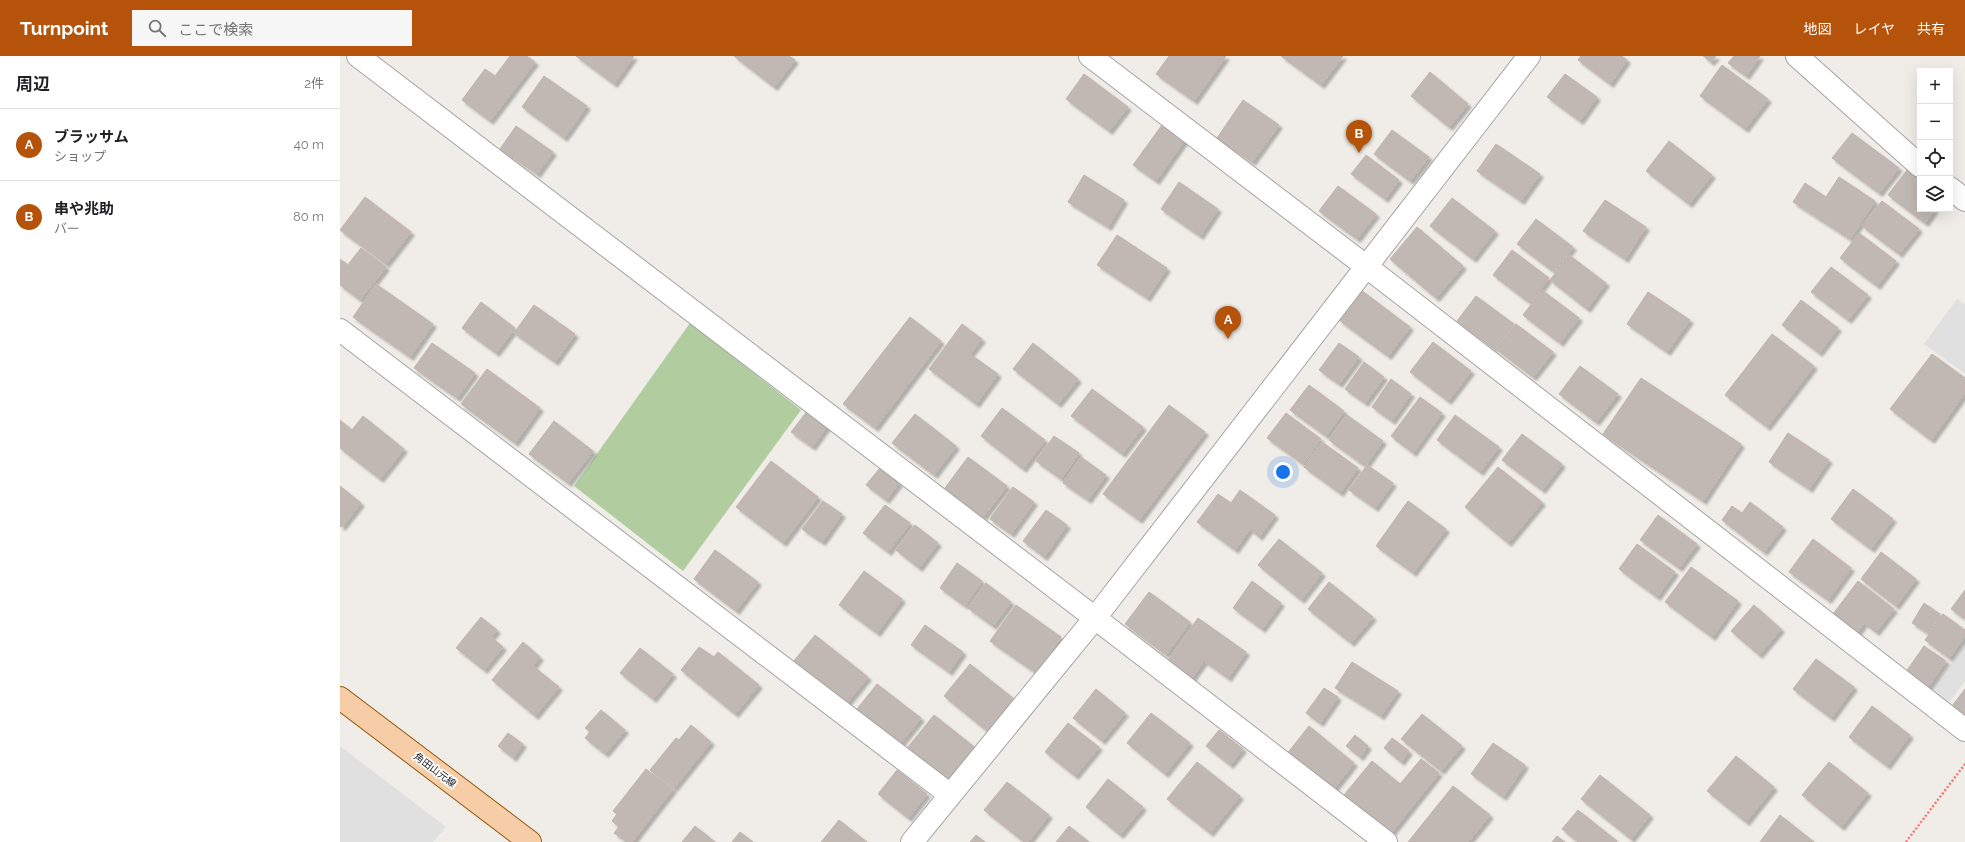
<!DOCTYPE html>
<html lang="ja">
<meta charset="utf-8">
<style>
body{margin:0;font-family:Raleway,"Noto Sans JP",sans-serif;background:#f6f6f6;color:#202124}
.controls{position:absolute;right:12px;top:12px;display:grid;overflow:hidden;border-radius:0px;box-shadow:0 4px 16px #0002}
.controls button{width:36px;height:36px;display:grid;place-items:center;padding:0;border:0;border-bottom:1px solid #e0e0e0;background:#fff;color:#202124;font:20px sans-serif}
.you{position:absolute;left:943px;top:416px;width:14px;height:14px;margin:-10px;border:3px solid #fff;border-radius:50%;background:#1a73e8;box-shadow:0 0 0 6px #1a73e833}
.badge{display:grid;place-items:center;width:26px;height:26px;border-radius:50%;background:#b45309;color:#fff;font-size:13px;font-weight:700}
.pin{position:absolute;translate:-50% -33px;filter:drop-shadow(0 1px 2px #0008)}
.pin::after{content:'';position:absolute;top:21px;width:14px;height:12px;background:inherit;clip-path:polygon(0 0,100% 0,50% 100%)}
.list{margin:0;padding:0;list-style:none}
h2{display:flex;justify-content:space-between;align-items:center;height:52px;margin:0;padding:0 16px;font-size:17px}
h2 small{font-size:13px;font-weight:400;color:#757577}
.list li{display:grid;grid-template-columns:26px 1fr auto;gap:12px;align-items:center;box-sizing:border-box;height:72px;padding:0 16px;border-top:1px solid #e0e0e0}
.list b{display:block;font-size:15px;white-space:nowrap}
.list p{margin:0;font-size:13px;white-space:nowrap;color:#757577}
.list em{font-size:13px;font-style:normal;color:#757577}
.icon{flex:none;width:22px;height:22px;fill:none;stroke:currentColor;stroke-width:2;stroke-linecap:round;stroke-linejoin:round}
.map{position:relative;flex:none;width:1625px;height:786px;overflow:hidden}
header{display:flex;align-items:center;gap:24px;box-sizing:border-box;height:56px;padding:0 20px;background:#b45309;color:#fff}
header strong{font-size:19px}
nav{display:flex;gap:22px;margin-inline-start:auto;font-size:14px}
.search{width:280px;height:36px;background:#f6f6f6;display:flex;align-items:center;gap:10px;box-sizing:border-box;padding:0 14px;border-radius:0px;color:#757577;font-size:15px}
main{display:flex}
aside{flex:1;background:#fff}
.map>svg:first-child{display:block}
.forest{fill:#b1cd9f}
.parking{fill:#e0e0e0}
.building{fill:#c1b8b4;stroke:#c1b3ab;filter:url(#shadow)}
.lines{fill:none;stroke-linecap:round;stroke-linejoin:round}
.minor-casing{stroke:#a4a4a4;stroke-width:24}
.primary-casing{stroke:#93590a;stroke-width:24}
.path{stroke:#f17978;stroke-width:2.5;stroke-dasharray:2 2;stroke-linecap:butt}
.minor{stroke:#fff;stroke-width:22}
.primary{stroke:#f6cda7;stroke-width:22}
.labels{text-anchor:middle;dominant-baseline:central;stroke-width:3.5;stroke-linejoin:round;paint-order:stroke}
.street-label{font-size:10px;fill:#202020;stroke:#fff}
</style>
<header>
<strong>Turnpoint</strong>
<div class="search"><svg class="icon" aria-label="search" viewBox="0 0 24 24"><circle cx="10" cy="10" r="6"/><path d="M15 15l6 6"/></svg>ここで検索</div>
<nav><a>地図</a><a>レイヤ</a><a>共有</a></nav>
</header>
<main>
<aside>
<h2>周辺<small>2件</small></h2>
<ul class="list">
<li><span class="badge">A</span><div><b>ブラッサム</b><p>ショップ</p></div><em>40 m</em></li>
<li><span class="badge">B</span><div><b>串や兆助</b><p>バー</p></div><em>80 m</em></li>
</ul>
</aside>
<div class="map">
<svg width="1625" height="786" viewBox="0 0 1625 786">
<defs>
<filter id="shadow"><feDropShadow dx="3.5" dy="3.5" stdDeviation="1" flood-color="#0004"/></filter>
</defs>
<rect width="100%" height="100%" fill="#f0ede8"/>
<path class="forest" d="M 350,267 L 461,354 L 343,515 L 234,430 Z"/>
<path class="parking" d="M 1617,243 L 1625,248 L 1625,318 L 1584,288 Z
M 1625,589 L 1625,625 L 1605,652 L 1587,639 Z
M 0,690 L 106,771 L 93,786 L 0,786 Z"/>
<path class="building" d="M 170,0 L 187,0 L 195,6 L 150,65 L 122,44 L 145,13 L 155,20 Z
M 236,0 L 294,0 L 274,28 Z
M 394,0 L 449,0 L 455,4 L 434,31 Z
M 829,0 L 886,0 L 854,45 L 816,18 Z
M 941,0 L 1003,0 L 981,29 Z
M 1241,0 L 1282,0 L 1287,4 L 1270,28 L 1238,4 Z
M 1363,0 L 1376,0 L 1371,6 Z
M 1394,0 L 1420,0 L 1406,20 L 1388,7 Z
M 1382,9 L 1428,43 L 1405,73 L 1360,40 Z
M 1090,16 L 1128,48 L 1109,71 L 1071,40 Z
M 744,18 L 788,51 L 769,75 L 726,43 Z
M 1225,18 L 1257,41 L 1240,65 L 1207,41 Z
M 204,20 L 247,50 L 224,82 L 182,51 Z
M 903,44 L 939,69 L 912,106 L 877,82 Z
M 827,62 L 849,78 L 816,125 L 793,109 Z
M 176,70 L 213,96 L 197,118 L 160,93 Z
M 1052,74 L 1089,101 L 1070,125 L 1034,98 Z
M 1512,77 L 1559,112 L 1539,137 L 1492,102 Z
M 1329,85 L 1372,119 L 1349,148 L 1306,115 Z
M 1156,88 L 1200,118 L 1181,145 L 1137,115 Z
M 1026,99 L 1059,124 L 1045,143 L 1011,118 Z
M 1567,114 L 1580,123 L 1580,153 L 1595,153 L 1585,167 L 1548,139 Z
M 744,119 L 784,144 L 768,171 L 728,146 Z
M 1499,121 L 1535,145 L 1510,183 L 1453,146 L 1465,127 L 1486,141 Z
M 839,126 L 878,153 L 860,180 L 821,153 Z
M 998,130 L 1036,158 L 1017,183 L 979,155 Z
M 25,141 L 71,176 L 46,208 L 0,174 Z
M 1112,142 L 1155,175 L 1133,203 L 1090,170 Z
M 1265,144 L 1306,171 L 1285,203 L 1243,175 Z
M 1542,145 L 1579,173 L 1559,198 L 1522,170 Z
M 1196,163 L 1233,191 L 1214,216 L 1177,188 Z
M 1077,171 L 1123,210 L 1096,242 L 1050,203 Z
M 1519,177 L 1556,205 L 1537,230 L 1500,202 Z
M 777,179 L 827,212 L 807,242 L 757,209 Z
M 21,192 L 46,211 L 20,244 L 0,229 L 0,219 Z
M 1172,194 L 1209,222 L 1190,247 L 1153,219 Z
M 1229,199 L 1266,227 L 1247,253 L 1210,224 Z
M 0,203 L 7,208 L 0,219 Z
M 1491,211 L 1528,239 L 1508,264 L 1471,236 Z
M 36,228 L 93,268 L 70,301 L 13,261 Z
M 1021,234 L 1070,271 L 1048,300 L 999,264 Z
M 1202,234 L 1239,262 L 1220,287 L 1183,259 Z
M 1308,236 L 1350,264 L 1327,296 L 1287,268 Z
M 1136,240 L 1174,268 L 1154,293 L 1117,265 Z
M 1461,244 L 1498,272 L 1479,297 L 1442,269 Z
M 141,246 L 175,272 L 156,297 L 122,272 Z
M 194,249 L 235,278 L 215,306 L 174,277 Z
M 570,261 L 601,285 L 535,372 L 503,348 Z
M 622,268 L 642,283 L 630,298 L 658,318 L 636,348 L 589,313 Z
M 1176,268 L 1213,296 L 1193,321 L 1156,293 Z
M 1432,278 L 1474,310 L 1427,371 L 1385,339 Z
M 1093,286 L 1131,315 L 1108,345 L 1070,316 Z
M 92,287 L 135,317 L 117,342 L 74,312 Z
M 693,287 L 738,323 L 718,348 L 673,313 Z
M 999,287 L 1019,301 L 999,328 L 979,314 Z
M 1592,298 L 1625,322 L 1625,337 L 1591,384 L 1550,353 Z
M 1024,306 L 1044,321 L 1025,347 L 1005,333 Z
M 1240,310 L 1278,338 L 1256,366 L 1219,338 Z
M 147,313 L 200,352 L 175,387 L 121,348 Z
M 1301,322 L 1401,388 L 1363,445 L 1263,378 Z
M 1051,323 L 1071,338 L 1052,365 L 1032,351 Z
M 969,329 L 1004,355 L 986,380 L 950,354 Z
M 752,333 L 803,371 L 782,398 L 731,360 Z
M 1080,341 L 1102,357 L 1073,397 L 1051,380 Z
M 829,349 L 865,376 L 799,464 L 763,438 Z
M 662,352 L 705,384 L 683,413 L 641,380 Z
M 468,354 L 488,369 L 472,391 L 451,376 Z
M 946,357 L 981,383 L 963,408 L 927,382 Z
M 575,358 L 616,390 L 594,419 L 552,387 Z
M 1007,359 L 1043,385 L 1025,410 L 989,384 Z
M 1115,359 L 1159,391 L 1140,416 L 1097,384 Z
M 23,360 L 64,393 L 40,423 L 0,392 L 0,364 L 12,374 Z
M 214,365 L 253,395 L 228,427 L 189,398 Z
M 1448,377 L 1489,404 L 1469,433 L 1429,406 Z
M 1182,378 L 1222,408 L 1202,434 L 1162,404 Z
M 714,380 L 739,397 L 721,423 L 696,405 Z
M 982,386 L 1018,412 L 1000,437 L 964,411 Z
M 628,401 L 667,430 L 643,461 L 605,432 Z
M 741,401 L 766,419 L 748,444 L 723,427 Z
M 431,405 L 478,441 L 443,487 L 396,451 Z
M 1027,409 L 1053,427 L 1035,452 L 1009,434 Z
M 1158,411 L 1202,446 L 1168,487 L 1125,451 Z
M 540,412 L 559,427 L 546,444 L 526,429 Z
M 0,430 L 21,447 L 2,471 L 0,470 Z
M 673,431 L 694,446 L 671,478 L 650,463 Z
M 1513,433 L 1553,463 L 1531,493 L 1491,463 Z
M 900,434 L 935,459 L 919,481 L 910,473 L 895,494 L 857,466 L 878,438 L 891,447 Z
M 483,445 L 502,458 L 482,486 L 462,473 Z
M 1068,445 L 1106,473 L 1073,517 L 1036,490 Z
M 1410,446 L 1443,471 L 1424,496 L 1382,464 L 1392,450 L 1402,457 Z
M 545,449 L 570,467 L 548,496 L 523,477 Z
M 706,454 L 727,469 L 704,501 L 683,485 Z
M 1318,459 L 1357,488 L 1339,512 L 1300,484 Z
M 575,469 L 598,487 L 579,512 L 556,494 Z
M 939,483 L 982,517 L 961,544 L 918,509 Z
M 1473,483 L 1511,512 L 1488,544 L 1449,516 Z
M 1297,488 L 1335,516 L 1317,541 L 1279,513 Z
M 375,494 L 418,526 L 396,555 L 354,523 Z
M 1541,496 L 1576,523 L 1556,550 L 1521,523 Z
M 617,507 L 642,525 L 625,550 L 600,532 Z
M 1351,511 L 1398,545 L 1372,581 L 1325,546 Z
M 524,515 L 562,543 L 537,577 L 499,549 Z
M 912,525 L 941,547 L 922,573 L 893,552 Z
M 1518,525 L 1554,553 L 1536,576 L 1524,567 L 1517,577 L 1493,558 Z
M 989,526 L 1033,561 L 1011,587 L 968,553 Z
M 646,527 L 671,546 L 653,570 L 628,552 Z
M 1625,534 L 1625,563 L 1611,553 Z
M 809,536 L 850,566 L 826,599 L 785,568 Z
M 1584,547 L 1600,558 L 1588,577 L 1572,567 Z
M 676,549 L 721,581 L 696,617 L 650,585 Z
M 1414,549 L 1441,573 L 1419,599 L 1391,575 Z
M 1603,558 L 1625,574 L 1625,580 L 1609,602 L 1585,584 Z
M 141,561 L 157,574 L 151,581 L 163,591 L 144,614 L 116,592 Z
M 858,562 L 906,596 L 888,622 L 864,605 L 852,622 L 828,605 Z
M 585,569 L 623,596 L 609,616 L 571,589 Z
M 475,579 L 528,621 L 506,648 L 453,606 Z
M 183,586 L 200,601 L 193,610 L 219,631 L 195,660 L 152,624 Z
M 1584,590 L 1606,605 L 1585,635 L 1563,620 Z
M 359,591 L 374,601 L 378,596 L 419,629 L 395,658 L 341,614 Z
M 300,592 L 333,618 L 313,643 L 280,617 Z
M 1476,603 L 1514,631 L 1491,662 L 1453,633 Z
M 1012,606 L 1058,635 L 1041,660 L 995,632 Z
M 630,608 L 678,646 L 652,679 L 604,640 Z
M 537,628 L 581,662 L 560,688 L 517,653 Z
M 984,632 L 998,641 L 980,667 L 966,657 Z
M 756,633 L 785,657 L 762,685 L 733,662 Z
M 1625,633 L 1625,666 L 1609,654 Z
M 1532,650 L 1570,679 L 1547,710 L 1509,681 Z
M 261,654 L 285,674 L 265,698 L 245,682 L 250,676 L 245,672 Z
M 811,657 L 850,687 L 825,718 L 787,687 Z
M 1082,658 L 1122,690 L 1101,715 L 1061,683 Z
M 594,659 L 637,693 L 611,726 L 568,691 Z
M 728,667 L 759,691 L 735,720 L 705,696 Z
M 351,669 L 371,686 L 334,732 L 310,714 L 336,682 L 339,684 Z
M 969,670 L 1014,707 L 992,735 L 946,699 Z
M 879,674 L 903,693 L 890,709 L 866,690 Z
M 168,677 L 183,688 L 173,702 L 158,690 Z
M 1015,679 L 1028,690 L 1020,701 L 1006,690 Z
M 1052,682 L 1069,695 L 1061,706 L 1044,692 Z
M 1153,687 L 1185,709 L 1163,741 L 1131,718 Z
M 1396,700 L 1434,731 L 1406,766 L 1367,735 Z
M 1081,703 L 1099,717 L 1051,777 L 1004,739 L 1032,705 L 1060,728 Z
M 857,706 L 900,740 L 870,777 L 827,743 Z
M 1489,706 L 1528,737 L 1501,771 L 1462,739 Z
M 306,713 L 333,733 L 292,786 L 287,786 L 274,777 L 279,771 L 272,765 L 277,758 L 273,755 Z
M 557,714 L 587,738 L 568,762 L 538,738 Z
M 1260,719 L 1310,759 L 1291,783 L 1241,743 Z
M 768,723 L 803,751 L 780,779 L 746,751 Z
M 667,726 L 709,759 L 688,786 L 684,786 L 644,754 Z
M 1113,730 L 1150,759 L 1128,786 L 1068,786 Z
M 1238,754 L 1277,785 L 1276,786 L 1238,786 L 1222,773 Z
M 1440,759 L 1474,786 L 1420,786 Z
M 499,764 L 527,786 L 481,786 Z
M 355,770 L 375,786 L 342,786 Z
M 729,770 L 749,786 L 716,786 Z
M 400,776 L 413,786 L 392,786 Z
M 636,779 L 645,786 L 630,786 Z
M 1217,780 L 1225,786 L 1212,786 Z"/>
<g class="lines">
<defs>
<path id="minor" d="M 18,0 L 755,562 L 1046,786
M 750,0 L 1027,211 L 1625,674
M 1457,0 L 1580,110
M 1610,132 L 1625,144
M 0,274 L 609,738
M 572,786 L 755,562 L 1189,0"/>
<path id="primary" d="M 0,642 L 190,786"/>
</defs>
<use href="#minor" class="minor-casing"/>
<use href="#primary" class="primary-casing"/>
<path class="path" d="M 1566,786 L 1625,708"/>
<use href="#minor" class="minor"/>
<use href="#primary" class="primary"/>
</g>
<g class="labels">
<g class="street-label">
<text transform="translate(95 714) rotate(37)">角田山元線</text>
</g>
</g>
</svg>
<div class="controls">
<button>+</button>
<button>−</button>
<button><svg class="icon" aria-label="locate" viewBox="0 0 24 24"><circle cx="12" cy="12" r="6"/><path d="M12 2v4M12 18v4M2 12h4M18 12h4"/></svg></button>
<button><svg class="icon" aria-label="layers" viewBox="0 0 24 24"><path d="M12 4l9 5-9 5-9-5zM3 14l9 5 9-5"/></svg></button>
</div>
<div class="you"></div>
<div class="pin badge" style="left:888px;top:283px">A</div>
<div class="pin badge" style="left:1019px;top:97px">B</div>
</div>
</main>
